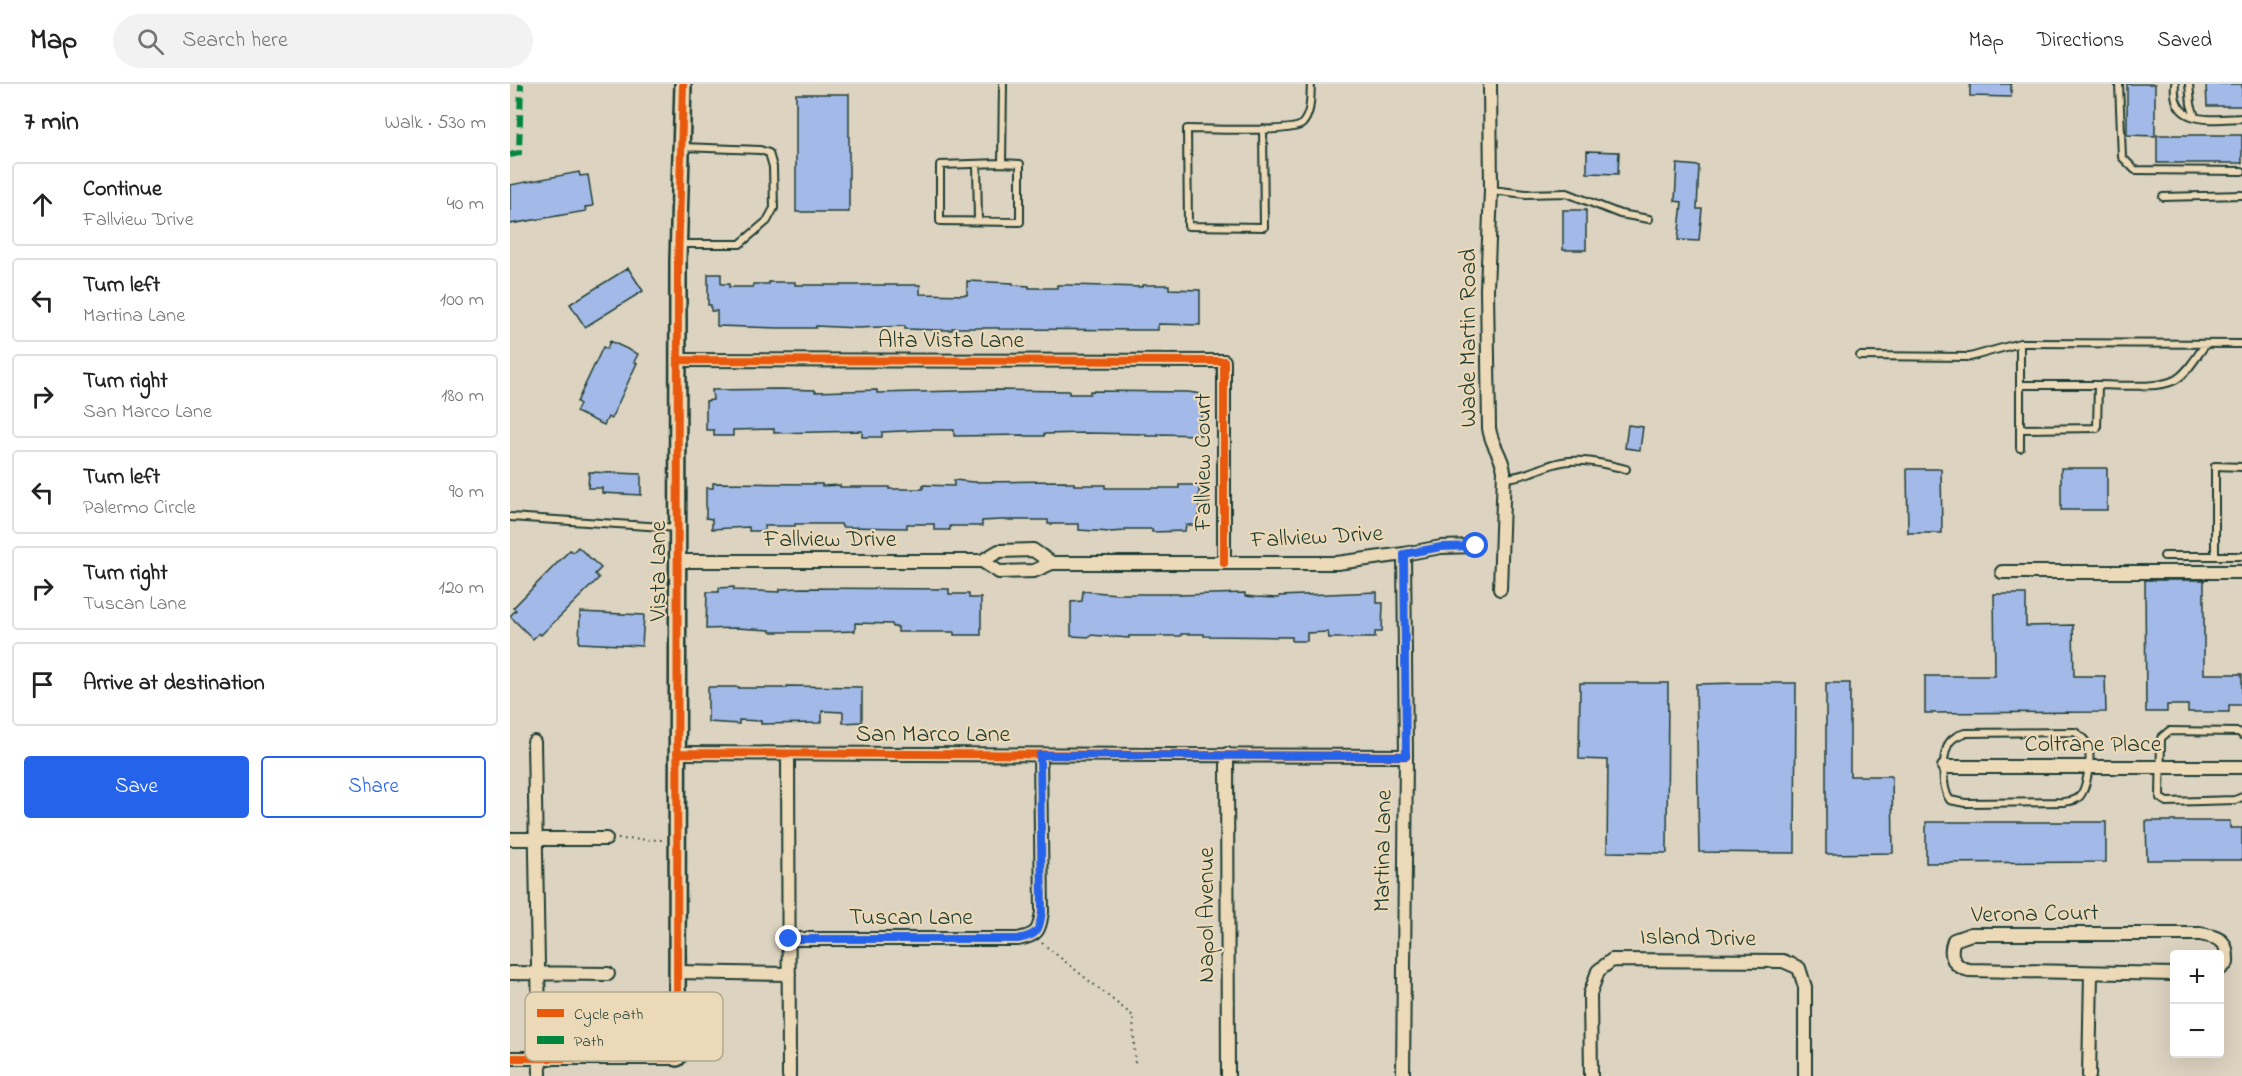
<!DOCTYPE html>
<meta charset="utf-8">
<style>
body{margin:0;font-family:"Indie Flower",sans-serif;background:#f2f2f2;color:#222}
.controls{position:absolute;right:18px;bottom:18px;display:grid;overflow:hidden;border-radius:6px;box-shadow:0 6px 24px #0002}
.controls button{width:54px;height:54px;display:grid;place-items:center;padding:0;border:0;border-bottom:2px solid #e0e0e0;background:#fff;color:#222;font:30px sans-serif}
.stop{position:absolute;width:18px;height:18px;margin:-14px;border:4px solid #2563eb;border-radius:50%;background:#fff}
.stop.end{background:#2563eb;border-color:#fff;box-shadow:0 2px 6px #0008}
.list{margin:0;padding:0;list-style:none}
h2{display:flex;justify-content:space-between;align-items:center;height:78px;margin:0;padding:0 24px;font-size:26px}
h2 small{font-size:20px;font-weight:400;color:#767676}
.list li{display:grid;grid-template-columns:39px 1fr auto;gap:18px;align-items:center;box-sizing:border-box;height:84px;margin:0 12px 12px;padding:0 12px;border:2px solid #e0e0e0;border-radius:6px}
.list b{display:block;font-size:22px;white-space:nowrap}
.list p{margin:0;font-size:20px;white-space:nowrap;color:#767676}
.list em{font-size:20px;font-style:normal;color:#767676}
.actions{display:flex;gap:12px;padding:18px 24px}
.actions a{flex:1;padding:14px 0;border:2px solid #2563eb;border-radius:6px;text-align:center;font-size:21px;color:#2563eb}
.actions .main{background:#2563eb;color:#fff}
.icon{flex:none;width:33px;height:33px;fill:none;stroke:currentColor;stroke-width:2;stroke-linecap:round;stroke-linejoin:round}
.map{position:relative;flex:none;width:1732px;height:992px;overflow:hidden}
header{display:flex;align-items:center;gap:36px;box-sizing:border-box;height:84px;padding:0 30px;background:#fff;border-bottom:2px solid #e0e0e0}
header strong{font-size:28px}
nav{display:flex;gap:33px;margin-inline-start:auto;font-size:21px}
.search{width:420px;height:54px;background:#f2f2f2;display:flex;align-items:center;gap:15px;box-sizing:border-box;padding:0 21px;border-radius:33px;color:#767676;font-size:22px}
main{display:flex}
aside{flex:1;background:#fff}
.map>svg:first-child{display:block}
.building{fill:#a3b9e7;stroke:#1f3d34;stroke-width:1.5}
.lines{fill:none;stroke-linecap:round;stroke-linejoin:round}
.service-casing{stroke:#1f3d34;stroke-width:10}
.minor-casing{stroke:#1f3d34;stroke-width:16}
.tertiary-casing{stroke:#1f3d34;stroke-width:20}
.path{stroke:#1f3d34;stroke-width:2;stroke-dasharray:1.5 4.5;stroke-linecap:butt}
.service{stroke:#ecd9b7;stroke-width:6}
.minor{stroke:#ecd9b7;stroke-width:12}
.tertiary{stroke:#ecd9b7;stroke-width:15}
.quiet{stroke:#00873e;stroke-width:6;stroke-dasharray:12 6;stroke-linecap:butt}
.cycleway-casing{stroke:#ecd9b7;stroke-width:11}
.cycleway{stroke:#e8590c;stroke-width:8}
.route{stroke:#2563eb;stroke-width:8}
.labels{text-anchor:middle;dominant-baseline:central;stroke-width:4.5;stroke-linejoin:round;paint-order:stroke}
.street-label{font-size:24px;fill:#1f3d34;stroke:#ecd9b7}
.key{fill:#ecd9b7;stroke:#aeaa90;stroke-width:1.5}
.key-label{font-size:16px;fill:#1f3d34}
</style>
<header>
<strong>Map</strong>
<div class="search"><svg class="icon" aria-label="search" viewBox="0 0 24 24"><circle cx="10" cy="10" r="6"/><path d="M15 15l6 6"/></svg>Search here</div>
<nav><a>Map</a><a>Directions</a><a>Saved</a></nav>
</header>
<main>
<aside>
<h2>7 min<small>Walk · 530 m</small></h2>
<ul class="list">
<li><svg class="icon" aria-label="ahead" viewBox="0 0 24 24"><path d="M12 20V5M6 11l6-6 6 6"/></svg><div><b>Continue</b><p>Fallview Drive</p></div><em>40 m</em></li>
<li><svg class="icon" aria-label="left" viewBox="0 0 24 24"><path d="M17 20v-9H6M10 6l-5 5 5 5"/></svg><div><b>Turn left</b><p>Martina Lane</p></div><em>100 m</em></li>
<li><svg class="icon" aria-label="right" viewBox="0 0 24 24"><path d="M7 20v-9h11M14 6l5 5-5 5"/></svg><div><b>Turn right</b><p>San Marco Lane</p></div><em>180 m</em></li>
<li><svg class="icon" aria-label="left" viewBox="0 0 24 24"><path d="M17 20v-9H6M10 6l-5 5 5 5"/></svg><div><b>Turn left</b><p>Palermo Circle</p></div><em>90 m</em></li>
<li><svg class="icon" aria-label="right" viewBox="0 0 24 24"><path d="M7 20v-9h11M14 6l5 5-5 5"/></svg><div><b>Turn right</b><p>Tuscan Lane</p></div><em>120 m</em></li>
<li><svg class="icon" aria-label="arrive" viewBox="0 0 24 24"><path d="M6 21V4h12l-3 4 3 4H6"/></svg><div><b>Arrive at destination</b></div></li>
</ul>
<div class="actions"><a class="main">Save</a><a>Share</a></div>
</aside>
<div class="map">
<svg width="1732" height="992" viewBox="0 0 1732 992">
<rect width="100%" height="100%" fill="#ddd3c1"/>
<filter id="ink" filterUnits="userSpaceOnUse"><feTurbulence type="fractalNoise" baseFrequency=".0167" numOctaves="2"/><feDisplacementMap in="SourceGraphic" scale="12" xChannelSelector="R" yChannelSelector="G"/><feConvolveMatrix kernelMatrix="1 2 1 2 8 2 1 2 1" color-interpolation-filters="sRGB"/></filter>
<g filter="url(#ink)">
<path class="building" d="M 1460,0 L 1501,0 L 1501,13 L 1460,12 Z
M 1617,0 L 1645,0 L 1645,52 L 1617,51 Z
M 1696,0 L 1732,0 L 1732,22 L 1697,22 Z
M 286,10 L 339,10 L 339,128 L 286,128 Z
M 1647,51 L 1732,51 L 1732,79 L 1647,79 Z
M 1077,67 L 1109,68 L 1108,90 L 1077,89 Z
M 1167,80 L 1189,82 L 1187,125 L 1192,125 L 1189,157 L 1168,156 L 1172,118 L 1165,117 Z
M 69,88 L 70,92 L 78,91 L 83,122 L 75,123 L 76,127 L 0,140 L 0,101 Z
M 1053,126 L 1076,126 L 1076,166 L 1053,166 Z
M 118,184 L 133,207 L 75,243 L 60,220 Z
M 198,190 L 211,190 L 211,200 L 219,200 L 219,203 L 243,203 L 243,200 L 259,200 L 259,198 L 285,198 L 285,201 L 410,201 L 410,210 L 457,211 L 457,197 L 503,199 L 503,201 L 519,202 L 519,204 L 547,204 L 547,201 L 559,201 L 632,203 L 632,201 L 659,201 L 659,205 L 690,206 L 690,241 L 648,240 L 648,246 L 631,246 L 489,245 L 489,244 L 442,244 L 442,246 L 429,246 L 395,245 L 395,242 L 347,244 L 306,242 L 306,244 L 268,244 L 207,242 L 207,227 L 201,227 L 201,221 L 198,221 Z
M 100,257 L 128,270 L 124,278 L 127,279 L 101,335 L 98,333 L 94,341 L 66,328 L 70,320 L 67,318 L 93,263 L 97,265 Z
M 270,305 L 305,306 L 305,308 L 367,306 L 367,309 L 487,306 L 559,307 L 559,310 L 580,310 L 580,307 L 678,308 L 691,310 L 691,351 L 648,350 L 649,352 L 636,352 L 636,350 L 575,349 L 534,350 L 534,352 L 514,352 L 514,351 L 444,352 L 444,346 L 414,346 L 372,348 L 372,353 L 352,353 L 352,347 L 264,349 L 264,345 L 223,346 L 223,352 L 204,352 L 204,346 L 196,346 L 196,317 L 203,316 L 202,306 Z
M 1118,341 L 1133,343 L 1130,366 L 1115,364 Z
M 1551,384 L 1597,384 L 1597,426 L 1551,426 Z
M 1397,385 L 1431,385 L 1432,449 L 1398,449 Z
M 79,388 L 131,390 L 131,411 L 92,409 L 92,404 L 78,404 Z
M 444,396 L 463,398 L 556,397 L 556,399 L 564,399 L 564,401 L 595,401 L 595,404 L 669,404 L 669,401 L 689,401 L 689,441 L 676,441 L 675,447 L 642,448 L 642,445 L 615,445 L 615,447 L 600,448 L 569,446 L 569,440 L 538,440 L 538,436 L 490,436 L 472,437 L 472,442 L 440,442 L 440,446 L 424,446 L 424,440 L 397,440 L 397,444 L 332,443 L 331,440 L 285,440 L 285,442 L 255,442 L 255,447 L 239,447 L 239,443 L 202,445 L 202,435 L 196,434 L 196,404 L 203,404 L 203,399 L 312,400 L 312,402 L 330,401 L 330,403 L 379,403 L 379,405 L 413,405 L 413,401 L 444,402 Z
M 68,463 L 91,484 L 85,490 L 89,494 L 31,551 L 29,549 L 23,555 L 0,532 L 6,526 L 3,524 L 60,466 L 63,468 Z
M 1635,496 L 1694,496 L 1694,590 L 1732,590 L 1732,621 L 1719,621 L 1719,628 L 1678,628 L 1678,621 L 1657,621 L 1657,628 L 1636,628 Z
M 224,503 L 224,506 L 270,508 L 270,505 L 292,504 L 439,505 L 439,510 L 459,510 L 459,514 L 471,514 L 471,551 L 444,551 L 444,548 L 388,548 L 388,543 L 383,543 L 382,540 L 345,539 L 345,547 L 317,548 L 260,548 L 260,546 L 226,544 L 196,545 L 197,508 L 209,508 L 209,504 Z
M 573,507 L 607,510 L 670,510 L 670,511 L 735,509 L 735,512 L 745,513 L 769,514 L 769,512 L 867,508 L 867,519 L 873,519 L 872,548 L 865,548 L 865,554 L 819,554 L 818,548 L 797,549 L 797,557 L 782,557 L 782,553 L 694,552 L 694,550 L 671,550 L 671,552 L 619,552 L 619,554 L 580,551 L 580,553 L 561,552 L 561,518 L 572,517 Z
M 1484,510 L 1516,510 L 1516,542 L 1563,541 L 1564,592 L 1595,592 L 1596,628 L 1415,629 L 1415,592 L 1485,592 Z
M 70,528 L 134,531 L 132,562 L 69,559 Z
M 1070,599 L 1158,599 L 1157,769 L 1097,768 L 1098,676 L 1069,675 Z
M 1229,599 L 1286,599 L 1285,769 L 1189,768 L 1186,600 Z
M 1316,599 L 1340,599 L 1340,692 L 1382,692 L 1383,769 L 1316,770 Z
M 277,602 L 352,603 L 352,638 L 333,639 L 333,628 L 312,627 L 312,638 L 309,639 L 251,640 L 251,637 L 229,636 L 229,640 L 198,638 L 198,603 L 229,603 L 229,604 L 277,604 Z
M 1636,737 L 1720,737 L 1720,744 L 1732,744 L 1732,776 L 1637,776 Z
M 1416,738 L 1596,738 L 1596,778 L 1416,779 Z"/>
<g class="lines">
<defs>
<path id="service" d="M 1609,0 L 1612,73 L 1625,86 L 1732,87
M 1665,0 C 1661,43 1703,35 1732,34
M 1679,0 L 1681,20 L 1685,33
M 753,45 L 754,143 L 678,142 L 677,45 C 695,45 784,49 792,40 C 802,29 800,13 801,0
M 492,79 L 510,80 L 510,138 L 430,137 L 430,81 Z
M 492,79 L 493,0
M 467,80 L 468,137
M 981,106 L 1016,110 L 1057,109 L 1110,130 L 1139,135
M 1653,113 L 1732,111
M 170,160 L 230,160 L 257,137 L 264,124 L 263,83 L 259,69 L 250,66 L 172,63
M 1350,272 L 1460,273 L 1510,259 L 1732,260
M 1510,301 L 1588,301
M 1510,345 L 1587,344 L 1588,301 C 1608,301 1648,305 1665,296 C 1678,289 1687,271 1696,260
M 1510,364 L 1510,259
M 994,394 C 1017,393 1031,382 1052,378 C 1073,374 1095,380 1116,385
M 0,433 L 168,444
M 1654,472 L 1732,472
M 1705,472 L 1705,382 L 1732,383
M 1565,648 C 1571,652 1576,656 1578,662 C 1582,673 1577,707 1568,714 C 1564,717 1559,717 1554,718 L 1455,719 L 1440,716 C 1431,704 1432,672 1439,659 C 1443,653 1448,651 1455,649 Z
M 1732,651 L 1729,648 L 1659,647 L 1651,654 L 1650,714 L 1657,718 L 1725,716 L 1732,713"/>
<path id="minor" d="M 980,0 L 981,106 L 977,205 L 979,344 C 981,361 992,371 994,387 L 990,505
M 168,276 L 714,277 L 714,479
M 168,477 L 472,477 L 489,467 L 523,466 L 542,479
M 472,477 L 489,488 L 524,487 L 542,479 L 827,479 L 894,470 L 931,463 L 966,462
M 1492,488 L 1732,488
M 24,658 L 30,992
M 167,669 L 896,672
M 278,669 L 279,992
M 717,670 L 718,992
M 1434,683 L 1732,683
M 0,755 L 96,755
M 279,855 L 508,855 C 528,851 529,847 532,828 L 530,671
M 167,888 L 279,890
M 0,889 L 98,890
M 1664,890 L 1459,886 C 1444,883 1438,872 1444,856 L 1461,850 L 1690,850 C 1712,854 1718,857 1717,879 L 1710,885
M 0,974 L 167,974
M 893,992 L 896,672 L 894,470
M 1081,992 L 1080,910 L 1088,887 L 1102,876 L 1273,877 L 1289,884 L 1295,903 L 1295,992
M 1579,992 L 1581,890"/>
<path id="tertiary" d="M 167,974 L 168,177 L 173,0"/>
</defs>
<use href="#service" class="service-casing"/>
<use href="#minor" class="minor-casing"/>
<use href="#tertiary" class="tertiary-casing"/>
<path class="path" d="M 108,755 L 153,756
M 532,859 L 623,932 L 625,983"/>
<use href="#service" class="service"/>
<use href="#minor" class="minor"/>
<use href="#tertiary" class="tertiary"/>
<path class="quiet" d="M 0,71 L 9,69 L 11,0"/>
<defs>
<path id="cycleway" d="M 168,276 L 714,277 L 714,479
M 167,669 L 896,672
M 0,974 L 167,974 L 168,177 L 173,0"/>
</defs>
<use href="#cycleway" class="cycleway-casing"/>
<use href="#cycleway" class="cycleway"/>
</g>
</g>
<g class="lines" filter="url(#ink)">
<path class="route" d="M 279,855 L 508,855 C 528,851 529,847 532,828 L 530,671 L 896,672 L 894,470 L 931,463 L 966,462"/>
</g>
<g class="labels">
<g class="street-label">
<text transform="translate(959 254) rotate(-90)">Wade Martin Road</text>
<text x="441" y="257">Alta Vista Lane</text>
<text transform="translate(694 378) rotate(-90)">Fallview Court</text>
<text transform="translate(807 454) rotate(-3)">Fallview Drive</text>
<text x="320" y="456">Fallview Drive</text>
<text transform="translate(149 487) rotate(-90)">Vista Lane</text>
<text x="423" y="651">San Marco Lane</text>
<text x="1583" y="661">Coltrane Place</text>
<text transform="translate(874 767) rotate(-89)">Martina Lane</text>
<text transform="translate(697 831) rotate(-90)">Napol Avenue</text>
<text transform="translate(1525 831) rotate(-1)">Verona Court</text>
<text x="401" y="834">Tuscan Lane</text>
<text transform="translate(1188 855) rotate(1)">Island Drive</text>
</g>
</g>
<rect x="15" y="908" width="198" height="69" rx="9" class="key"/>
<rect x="27" y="925" width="27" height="8" fill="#e8590c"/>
<rect x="27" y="952" width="27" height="8" fill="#00873e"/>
<g class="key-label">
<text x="64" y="935">Cycle path</text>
<text x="64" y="962">Path</text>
</g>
</svg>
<div class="controls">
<button>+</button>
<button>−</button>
</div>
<div class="stop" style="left:966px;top:462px"></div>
<div class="stop end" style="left:279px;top:855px"></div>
</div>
</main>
